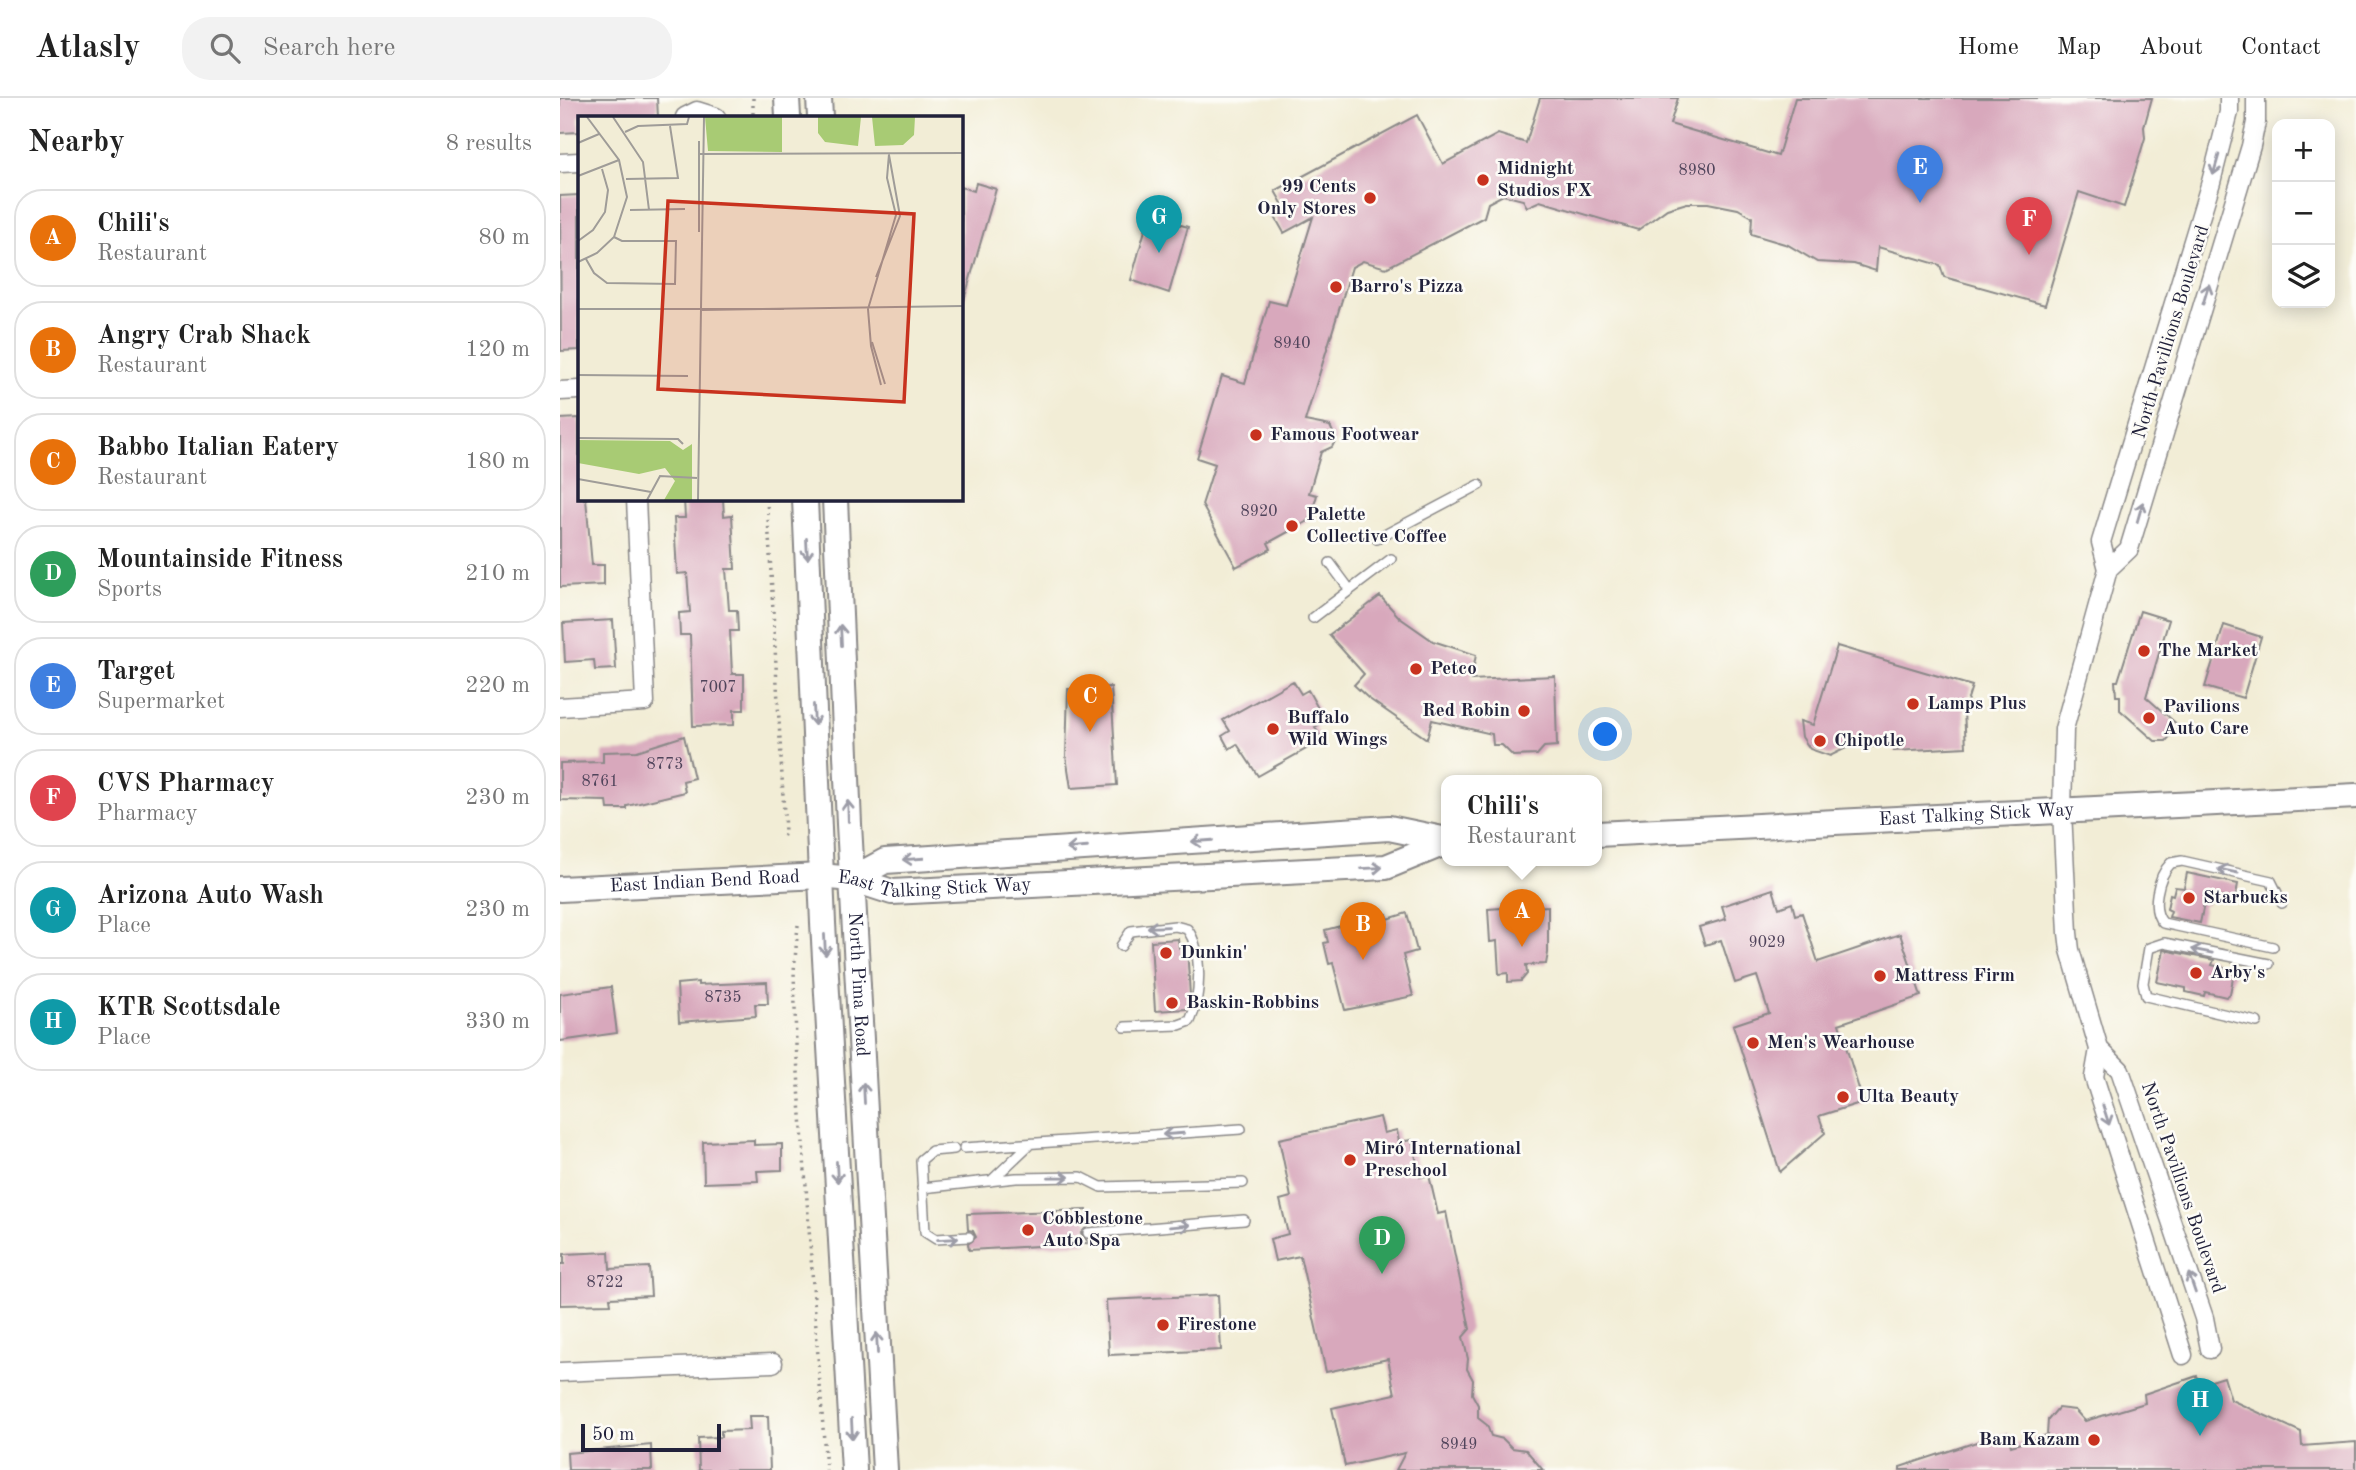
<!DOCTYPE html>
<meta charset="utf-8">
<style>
body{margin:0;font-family:"Old Standard TT",serif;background:#f2f2f2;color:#222}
.controls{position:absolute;right:21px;top:21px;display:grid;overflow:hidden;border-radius:14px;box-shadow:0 4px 18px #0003}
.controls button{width:63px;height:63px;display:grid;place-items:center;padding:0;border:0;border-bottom:2px solid #e0e0e0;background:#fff;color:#222;font:35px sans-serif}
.scale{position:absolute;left:21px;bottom:18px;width:140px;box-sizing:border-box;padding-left:7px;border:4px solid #22223b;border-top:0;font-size:19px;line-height:24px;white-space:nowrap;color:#22223b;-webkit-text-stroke:5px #fdfcf7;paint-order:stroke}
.you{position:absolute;left:1046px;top:637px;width:24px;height:24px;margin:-18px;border:5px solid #fff;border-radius:50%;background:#1a73e8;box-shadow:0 0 0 10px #1a73e833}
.badge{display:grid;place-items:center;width:46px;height:46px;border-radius:50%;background:#c8321e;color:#fff;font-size:23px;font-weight:700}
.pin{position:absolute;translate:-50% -58px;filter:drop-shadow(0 2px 4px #0008)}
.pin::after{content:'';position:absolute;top:37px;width:24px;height:21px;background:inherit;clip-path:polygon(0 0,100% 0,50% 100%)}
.popup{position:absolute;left:881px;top:677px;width:161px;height:91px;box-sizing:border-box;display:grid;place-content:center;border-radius:14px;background:#fff;filter:drop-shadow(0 2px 5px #0005);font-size:23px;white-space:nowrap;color:#767676}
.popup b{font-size:26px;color:#222}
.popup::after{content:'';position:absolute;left:50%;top:100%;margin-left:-14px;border:14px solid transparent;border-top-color:#fff}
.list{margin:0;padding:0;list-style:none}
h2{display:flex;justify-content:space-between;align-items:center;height:91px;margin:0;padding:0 28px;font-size:30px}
h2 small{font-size:23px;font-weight:400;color:#767676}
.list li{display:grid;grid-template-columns:46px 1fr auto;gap:21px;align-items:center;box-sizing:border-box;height:98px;margin:0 14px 14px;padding:0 14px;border:2px solid #e0e0e0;border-radius:28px}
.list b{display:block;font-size:26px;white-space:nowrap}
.list p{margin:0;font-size:23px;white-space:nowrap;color:#767676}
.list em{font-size:23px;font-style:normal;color:#767676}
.icon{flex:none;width:38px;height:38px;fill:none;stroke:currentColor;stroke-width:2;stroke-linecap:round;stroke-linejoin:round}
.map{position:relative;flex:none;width:1796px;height:1372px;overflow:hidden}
header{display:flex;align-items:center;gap:42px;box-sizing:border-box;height:98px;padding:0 35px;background:#fff;border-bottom:2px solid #e0e0e0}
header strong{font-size:33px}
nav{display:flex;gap:38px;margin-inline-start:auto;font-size:24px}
.search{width:490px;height:63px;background:#f2f2f2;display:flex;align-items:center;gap:18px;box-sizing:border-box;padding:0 24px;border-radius:28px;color:#767676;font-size:26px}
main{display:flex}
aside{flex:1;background:#fff}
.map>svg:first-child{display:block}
.building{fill:#d8a8bc}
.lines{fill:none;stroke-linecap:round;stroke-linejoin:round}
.lane-casing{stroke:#8a8888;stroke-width:12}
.street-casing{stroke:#8a8888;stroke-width:21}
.secondary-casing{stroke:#8a8888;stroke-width:28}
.path{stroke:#8a8888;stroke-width:3.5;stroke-dasharray:2 5;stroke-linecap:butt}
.lane{stroke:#fff;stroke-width:9}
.street{stroke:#fff;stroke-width:18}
.secondary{stroke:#fff;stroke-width:24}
.oneway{stroke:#9c9ca7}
.poi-dot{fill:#c8321e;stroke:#fdfcf7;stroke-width:2.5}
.labels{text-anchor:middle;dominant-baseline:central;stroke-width:5;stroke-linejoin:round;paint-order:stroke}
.number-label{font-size:16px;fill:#50445b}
.poi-label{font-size:19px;font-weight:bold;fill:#22223b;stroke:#fdfcf7;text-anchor:start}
.street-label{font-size:19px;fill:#22223b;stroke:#fdfcf7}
.inset-road{fill:none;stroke:#9f9c98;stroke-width:2}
.view{fill:#c8321e;fill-opacity:0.15;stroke:#c8321e;stroke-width:3.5}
.inset-edge{fill:none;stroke:#22223b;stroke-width:3.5}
</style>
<header>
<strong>Atlasly</strong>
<div class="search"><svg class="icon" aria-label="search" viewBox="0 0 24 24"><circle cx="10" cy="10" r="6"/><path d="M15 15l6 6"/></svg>Search here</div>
<nav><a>Home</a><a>Map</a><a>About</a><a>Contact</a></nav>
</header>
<main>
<aside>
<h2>Nearby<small>8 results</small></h2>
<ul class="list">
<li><span class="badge" style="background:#e8710a">A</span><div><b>Chili's</b><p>Restaurant</p></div><em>80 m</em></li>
<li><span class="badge" style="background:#e8710a">B</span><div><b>Angry Crab Shack</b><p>Restaurant</p></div><em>120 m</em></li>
<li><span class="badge" style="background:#e8710a">C</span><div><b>Babbo Italian Eatery</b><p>Restaurant</p></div><em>180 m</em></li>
<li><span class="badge" style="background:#2e9e5b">D</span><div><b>Mountainside Fitness</b><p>Sports</p></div><em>210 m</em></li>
<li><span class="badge" style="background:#3f7fe0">E</span><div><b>Target</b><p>Supermarket</p></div><em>220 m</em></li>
<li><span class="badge" style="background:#e0444e">F</span><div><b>CVS Pharmacy</b><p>Pharmacy</p></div><em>230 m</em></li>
<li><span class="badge" style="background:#0f9aa8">G</span><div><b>Arizona Auto Wash</b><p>Place</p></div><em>230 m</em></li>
<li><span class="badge" style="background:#0f9aa8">H</span><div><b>KTR Scottsdale</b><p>Place</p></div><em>330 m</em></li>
</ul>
</aside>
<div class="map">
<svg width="1796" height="1372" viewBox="0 0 1796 1372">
<rect width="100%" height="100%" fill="#fdfcf7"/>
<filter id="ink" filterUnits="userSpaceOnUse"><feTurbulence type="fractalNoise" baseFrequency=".0143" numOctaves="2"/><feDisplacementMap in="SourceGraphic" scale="14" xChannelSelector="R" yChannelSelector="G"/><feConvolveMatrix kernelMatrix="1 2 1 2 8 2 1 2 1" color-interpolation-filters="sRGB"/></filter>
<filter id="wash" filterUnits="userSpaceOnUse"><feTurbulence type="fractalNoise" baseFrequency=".00686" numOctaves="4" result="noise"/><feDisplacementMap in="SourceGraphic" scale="28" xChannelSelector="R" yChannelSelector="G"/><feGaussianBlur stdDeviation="1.57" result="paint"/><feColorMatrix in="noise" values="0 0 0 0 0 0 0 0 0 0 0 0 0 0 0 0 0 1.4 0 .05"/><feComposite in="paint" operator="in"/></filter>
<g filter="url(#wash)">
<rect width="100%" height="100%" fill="#f2edd6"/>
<g id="blocks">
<path class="building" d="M 0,0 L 97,0 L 98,19 L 19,19 L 19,34 L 0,35 Z
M 980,0 L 1118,0 L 1110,26 L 1218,58 L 1235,0 L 1592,0 L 1584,29 L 1585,40 L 1564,109 L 1519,94 L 1485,207 L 1384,179 L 1380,167 L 1318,149 L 1316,173 L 1294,166 L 1257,164 L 1228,147 L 1191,136 L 1192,119 L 1178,111 L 1148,105 L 1127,105 L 1107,111 L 1078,132 L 980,103 L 967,109 L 963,102 L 943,97 L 928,105 L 924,119 L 826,170 L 803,163 L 792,169 L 745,323 L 770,328 L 776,341 L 772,349 L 761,354 L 749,395 L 757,397 L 750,422 L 708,445 L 711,451 L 676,469 L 642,407 L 655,366 L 637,360 L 662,278 L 685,285 L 709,203 L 726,207 L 753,119 L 724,135 L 711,112 L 723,107 L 715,93 L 857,17 L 883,66 L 938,36 L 966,45 Z
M 416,85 L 436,91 L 404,202 L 401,202 L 401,89 L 414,93 Z
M 19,97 L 19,252 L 1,253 L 0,98 Z
M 589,118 L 628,129 L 609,195 L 571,182 Z
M 19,320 L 19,401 L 26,401 L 32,467 L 44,467 L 44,487 L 0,489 L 0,321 Z
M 124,401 L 163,401 L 164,418 L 172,417 L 175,471 L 166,471 L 169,512 L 177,512 L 178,533 L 170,533 L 172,576 L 184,576 L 184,612 L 174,612 L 174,627 L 133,628 L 130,537 L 120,537 L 119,515 L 130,514 L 127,475 L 117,476 L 114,420 L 125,420 Z
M 820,498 L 840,520 L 873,543 L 916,557 L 911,582 L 995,578 L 997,648 L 984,649 L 977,657 L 953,658 L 942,647 L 933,647 L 932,636 L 872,622 L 867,641 L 808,600 L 794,587 L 804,576 L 769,537 Z
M 1580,513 L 1609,522 L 1586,599 L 1619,628 L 1606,643 L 1595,643 L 1560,612 L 1560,598 L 1556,598 L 1555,583 L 1558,583 Z
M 53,522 L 56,571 L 35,572 L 34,562 L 5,564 L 3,525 Z
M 1664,527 L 1701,539 L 1683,600 L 1645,589 Z
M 1277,548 L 1412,588 L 1404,613 L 1406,649 L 1334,653 L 1336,647 L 1286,650 L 1270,658 L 1250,651 L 1242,639 L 1240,623 L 1253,627 Z
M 733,583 L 741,596 L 748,592 L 765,623 L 755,629 L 762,642 L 698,678 L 677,646 L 669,651 L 662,638 L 670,633 L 663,622 Z
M 551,589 L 557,687 L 511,690 L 506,658 L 508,591 Z
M 124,638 L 134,680 L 123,683 L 125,694 L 67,708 L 67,711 L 48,711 L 47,703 L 0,702 L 0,665 L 43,664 L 43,654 L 77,653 Z
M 1627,775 L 1678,786 L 1675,802 L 1650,797 L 1647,807 L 1644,806 L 1640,825 L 1609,819 L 1611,813 L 1607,811 L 1610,796 L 1613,797 L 1615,789 L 1624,790 Z
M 1213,791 L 1219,810 L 1232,805 L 1235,817 L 1242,815 L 1258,864 L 1340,836 L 1361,898 L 1279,926 L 1303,1004 L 1259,1018 L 1265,1035 L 1220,1074 L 1173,927 L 1209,915 L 1197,878 L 1175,885 L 1161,842 L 1145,847 L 1139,829 L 1166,821 L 1162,808 Z
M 957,804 L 957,810 L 988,808 L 988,855 L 986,866 L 966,867 L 967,876 L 961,883 L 948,884 L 948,875 L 939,876 L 937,843 L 930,844 L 928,811 L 942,810 L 942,805 Z
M 847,815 L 857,853 L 843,857 L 853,898 L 785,912 L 773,865 L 769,866 L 764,845 L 768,844 L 765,832 L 827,816 L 828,821 Z
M 618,841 L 619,850 L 627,849 L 630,898 L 627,911 L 595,913 L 591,843 Z
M 1604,852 L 1654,862 L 1652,867 L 1672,872 L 1674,875 L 1670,896 L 1666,899 L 1645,894 L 1644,898 L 1626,894 L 1626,890 L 1597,884 Z
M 138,884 L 138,887 L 207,884 L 208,906 L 195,906 L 196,918 L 119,924 L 117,886 Z
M 51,889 L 57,935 L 0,943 L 0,896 Z
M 820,1019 L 824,1035 L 837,1032 L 839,1044 L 852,1042 L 860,1079 L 869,1077 L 878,1116 L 886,1114 L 910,1231 L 903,1239 L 908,1261 L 907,1271 L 913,1282 L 912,1296 L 918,1307 L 918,1320 L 927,1327 L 931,1338 L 943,1341 L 952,1350 L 966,1352 L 983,1372 L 836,1372 L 845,1355 L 785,1368 L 772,1310 L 835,1296 L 828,1261 L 766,1274 L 740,1158 L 715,1163 L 710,1141 L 728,1136 L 720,1102 L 731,1099 L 719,1041 Z
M 194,1042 L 194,1047 L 222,1046 L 222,1072 L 197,1073 L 198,1083 L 144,1085 L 143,1044 Z
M 527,1112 L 528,1128 L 521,1135 L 529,1145 L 409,1152 L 408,1146 L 416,1139 L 413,1133 L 408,1132 L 407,1116 Z
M 49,1154 L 50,1171 L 89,1169 L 91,1198 L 50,1200 L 51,1206 L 0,1207 L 0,1166 L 4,1166 L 4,1156 Z
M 658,1197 L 661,1252 L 549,1257 L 546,1202 Z
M 1637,1278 L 1642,1286 L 1664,1279 L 1671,1302 L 1741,1334 L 1742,1348 L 1796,1344 L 1796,1372 L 1340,1372 L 1340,1369 L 1447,1334 L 1451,1348 L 1487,1337 L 1488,1322 L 1498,1310 L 1515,1312 L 1525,1323 L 1585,1305 L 1584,1296 Z
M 189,1318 L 208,1318 L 210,1372 L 139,1372 L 138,1340 L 161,1339 L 161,1333 L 190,1332 Z
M 91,1347 L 92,1372 L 8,1372 L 7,1355 Z"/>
</g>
</g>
<g filter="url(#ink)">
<use href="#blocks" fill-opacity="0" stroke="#8a8888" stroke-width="2"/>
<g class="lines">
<defs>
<path id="lane" d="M 817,441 L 919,387
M 770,465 L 790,492
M 753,520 L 831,461
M 561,848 L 571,833 L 615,828 L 627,831 C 643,852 641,900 630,923 L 619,927 L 565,929
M 1713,849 L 1603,825 C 1590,812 1598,778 1611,765 L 1622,763 L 1711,783 L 1722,805
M 1697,924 L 1586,898 L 1583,885 L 1589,850 L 1604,845 L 1709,866
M 404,1050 L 681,1031
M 394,1051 L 372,1053 L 361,1062 L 365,1134 L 376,1141 L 409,1139
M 431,1083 L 470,1046
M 362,1090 L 456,1080 L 521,1079 L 541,1089 L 683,1085
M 528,1135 L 684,1122"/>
<path id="street" d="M 125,19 L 137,13 L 156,19
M 0,65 L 19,64
M 0,293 L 19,292
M 1548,471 L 1569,451 L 1691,48 L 1696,24 L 1696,0
M 0,609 L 85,604 L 76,401
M 1539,951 L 1560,972 L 1644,1220 L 1650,1251
M 1623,1257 L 1534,979 L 1539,951 L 1510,852 L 1508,835 L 1502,713 L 1504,631 L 1548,471 L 1541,444 L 1651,84 L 1669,14 L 1669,0
M 0,1274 L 213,1265"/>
<g id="secondary">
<path d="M 227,0 L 228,19"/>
<path d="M 259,0 L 260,19"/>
<path d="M 245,401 L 263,825 L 294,1372"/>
<path id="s1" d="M 275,401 L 289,726 L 325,1372"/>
<path id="s2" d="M 1037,736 L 1796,698"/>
<path d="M 292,781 L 325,763 L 829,730 L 887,742"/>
<path id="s3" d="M 0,791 L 261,778 L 292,781 L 332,794 L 826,769 L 887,744"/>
</g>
</defs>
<use href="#lane" class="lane-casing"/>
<use href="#street" class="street-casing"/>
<use href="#secondary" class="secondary-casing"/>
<path class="path" d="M 193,0 L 193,19
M 207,401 L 225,734 L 222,742
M 238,827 L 234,873 L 236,946 L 266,1372"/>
<use href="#lane" class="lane"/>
<use href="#street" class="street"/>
<use href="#secondary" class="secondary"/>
</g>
<defs><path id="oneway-shaft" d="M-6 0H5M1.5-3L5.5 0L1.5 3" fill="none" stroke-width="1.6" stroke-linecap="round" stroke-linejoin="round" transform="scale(1.75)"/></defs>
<g class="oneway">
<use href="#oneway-shaft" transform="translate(1656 67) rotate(106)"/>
<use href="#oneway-shaft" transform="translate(1646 196) rotate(-73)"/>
<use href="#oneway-shaft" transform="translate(1580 414) rotate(-74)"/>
<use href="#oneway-shaft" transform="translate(247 451) rotate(87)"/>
<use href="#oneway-shaft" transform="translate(281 537) rotate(-93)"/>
<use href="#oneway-shaft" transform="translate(254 617) rotate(87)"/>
<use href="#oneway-shaft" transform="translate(288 713) rotate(-92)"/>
<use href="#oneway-shaft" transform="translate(642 743) rotate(176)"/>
<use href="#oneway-shaft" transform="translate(517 750) rotate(176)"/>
<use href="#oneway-shaft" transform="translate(353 761) rotate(176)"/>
<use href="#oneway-shaft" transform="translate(812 770) rotate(-3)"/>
<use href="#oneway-shaft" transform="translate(1668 773) rotate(-168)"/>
<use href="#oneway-shaft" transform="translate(598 829) rotate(178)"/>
<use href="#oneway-shaft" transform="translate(265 847) rotate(87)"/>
<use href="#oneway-shaft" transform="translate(1642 853) rotate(-169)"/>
<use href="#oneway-shaft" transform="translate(304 995) rotate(-93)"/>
<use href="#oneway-shaft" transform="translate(1546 1017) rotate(72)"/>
<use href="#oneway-shaft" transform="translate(613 1036) rotate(176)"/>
<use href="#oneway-shaft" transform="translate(277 1074) rotate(87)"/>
<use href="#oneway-shaft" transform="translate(499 1079) rotate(-1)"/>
<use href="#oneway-shaft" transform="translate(620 1128) rotate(-5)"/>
<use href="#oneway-shaft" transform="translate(388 1141) rotate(-3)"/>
<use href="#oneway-shaft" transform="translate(1632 1185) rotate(-109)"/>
<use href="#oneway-shaft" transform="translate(317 1245) rotate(-93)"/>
<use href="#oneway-shaft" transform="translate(292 1331) rotate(87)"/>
</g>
</g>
<g class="poi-dot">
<circle cx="923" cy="82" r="7"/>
<circle cx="810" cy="100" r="7"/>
<circle cx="776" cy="189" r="7"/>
<circle cx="696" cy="337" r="7"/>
<circle cx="732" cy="428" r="7"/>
<circle cx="1584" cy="553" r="7"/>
<circle cx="856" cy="571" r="7"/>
<circle cx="1353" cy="606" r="7"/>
<circle cx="964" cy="613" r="7"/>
<circle cx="1589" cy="620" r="7"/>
<circle cx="713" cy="631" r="7"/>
<circle cx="1260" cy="643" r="7"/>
<circle cx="1629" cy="800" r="7"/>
<circle cx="606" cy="855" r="7"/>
<circle cx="1636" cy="875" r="7"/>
<circle cx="1320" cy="878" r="7"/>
<circle cx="612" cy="905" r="7"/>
<circle cx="1193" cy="945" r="7"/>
<circle cx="1283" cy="999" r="7"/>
<circle cx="790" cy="1062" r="7"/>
<circle cx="468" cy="1132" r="7"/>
<circle cx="603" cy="1227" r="7"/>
<circle cx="1534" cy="1342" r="7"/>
</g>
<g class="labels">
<g class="number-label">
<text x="1137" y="73">8980</text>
<text x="732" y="246">8940</text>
<text x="699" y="414">8920</text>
<text x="158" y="590">7007</text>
<text x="105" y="667">8773</text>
<text x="40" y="684">8761</text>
<text x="1207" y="845">9029</text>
<text x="163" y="900">8735</text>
<text x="45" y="1185">8722</text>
<text x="899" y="1347">8949</text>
</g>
<g class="poi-label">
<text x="937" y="71">Midnight<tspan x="937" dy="22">Studios FX</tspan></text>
<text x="796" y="89" text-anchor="end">99 Cents<tspan x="796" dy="22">Only Stores</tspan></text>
<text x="790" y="189">Barro's Pizza</text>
<text x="710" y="337">Famous Footwear</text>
<text x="746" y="417">Palette<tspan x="746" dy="22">Collective Coffee</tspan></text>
<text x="1598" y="553">The Market</text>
<text x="870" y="571">Petco</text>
<text x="1367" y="606">Lamps Plus</text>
<text x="1603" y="609">Pavilions<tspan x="1603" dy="22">Auto Care</tspan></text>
<text x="950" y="613" text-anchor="end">Red Robin</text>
<text x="727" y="620">Buffalo<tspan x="727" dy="22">Wild Wings</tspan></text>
<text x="1274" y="643">Chipotle</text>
<text x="1643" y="800">Starbucks</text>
<text x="620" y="855">Dunkin'</text>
<text x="1650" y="875">Arby's</text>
<text x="1334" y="878">Mattress Firm</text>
<text x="626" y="905">Baskin-Robbins</text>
<text x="1207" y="945">Men's Wearhouse</text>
<text x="1297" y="999">Ulta Beauty</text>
<text x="804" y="1051">Miró International<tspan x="804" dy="22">Preschool</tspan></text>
<text x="482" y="1121">Cobblestone<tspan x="482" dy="22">Auto Spa</tspan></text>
<text x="617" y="1227">Firestone</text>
<text x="1520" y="1342" text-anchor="end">Bam Kazam</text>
</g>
<g class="street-label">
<text transform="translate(1612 234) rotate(-73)">North Pavillions Boulevard</text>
<text stroke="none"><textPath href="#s2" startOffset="380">East Talking Stick Way</textPath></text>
<text stroke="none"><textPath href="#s3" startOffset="376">East Talking Stick Way</textPath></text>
<text stroke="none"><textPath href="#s3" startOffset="145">East Indian Bend Road</textPath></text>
<text stroke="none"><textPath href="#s1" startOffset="486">North Pima Road</textPath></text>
<text transform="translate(1622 1090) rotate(71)">North Pavillions Boulevard</text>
</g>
</g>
<g transform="translate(18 18)">
<rect width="385" height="385" fill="#f2edd6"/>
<path d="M 127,1 L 204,1 L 204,36 L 130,35 ZM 240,1 L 283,1 L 280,30 L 247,26 L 240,17 ZM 294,1 L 337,1 L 336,19 L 325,29 L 297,30 ZM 0,324 L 92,325 L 105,334 L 114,328 L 114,384 L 86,384 L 97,365 L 87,352 L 61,358 L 0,347 Z" fill="#a8cb74"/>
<path class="inset-road" d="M 35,1 L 65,46 L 71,94M 47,16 L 60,10 L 109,8 L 111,1M 0,27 L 21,18M 122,38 L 385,37M 0,60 L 41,44M 48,63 L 100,62 L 92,10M 52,94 L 107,93M 121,116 L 121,25M 0,125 L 15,114 L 27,96 L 30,74 L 24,53M 8,143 L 16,157 L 29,167 L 97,168 L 98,125 L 44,125 L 36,121M 0,146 L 19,137 L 36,121 L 49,81 L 41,44 L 9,1M 298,161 L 322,100 L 311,39M 0,193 L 206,193M 124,194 L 385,190M 294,226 L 307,268M 0,259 L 110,260M 303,269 L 293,230 L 290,193 L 318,99 L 309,62 L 311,38M 0,322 L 100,323 L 105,328M 0,363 L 73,376M 69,384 L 82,360 L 119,362M 120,384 L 126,1"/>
<path class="view" d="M 90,85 L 336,98 L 326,286 L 80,273 Z"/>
<rect width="385" height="385" class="inset-edge"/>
</g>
</svg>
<div class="controls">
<button>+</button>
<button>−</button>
<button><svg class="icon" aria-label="layers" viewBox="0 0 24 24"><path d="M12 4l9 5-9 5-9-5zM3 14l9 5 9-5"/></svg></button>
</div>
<div class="scale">50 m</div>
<div class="you"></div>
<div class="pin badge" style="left:962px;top:849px;background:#e8710a">A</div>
<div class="popup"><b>Chili's</b>Restaurant</div>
<div class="pin badge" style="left:803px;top:862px;background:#e8710a">B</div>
<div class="pin badge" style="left:530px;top:634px;background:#e8710a">C</div>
<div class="pin badge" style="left:822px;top:1176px;background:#2e9e5b">D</div>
<div class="pin badge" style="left:1360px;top:105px;background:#3f7fe0">E</div>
<div class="pin badge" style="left:1469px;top:157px;background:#e0444e">F</div>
<div class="pin badge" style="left:599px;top:155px;background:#0f9aa8">G</div>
<div class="pin badge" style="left:1640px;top:1338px;background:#0f9aa8">H</div>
</div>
</main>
